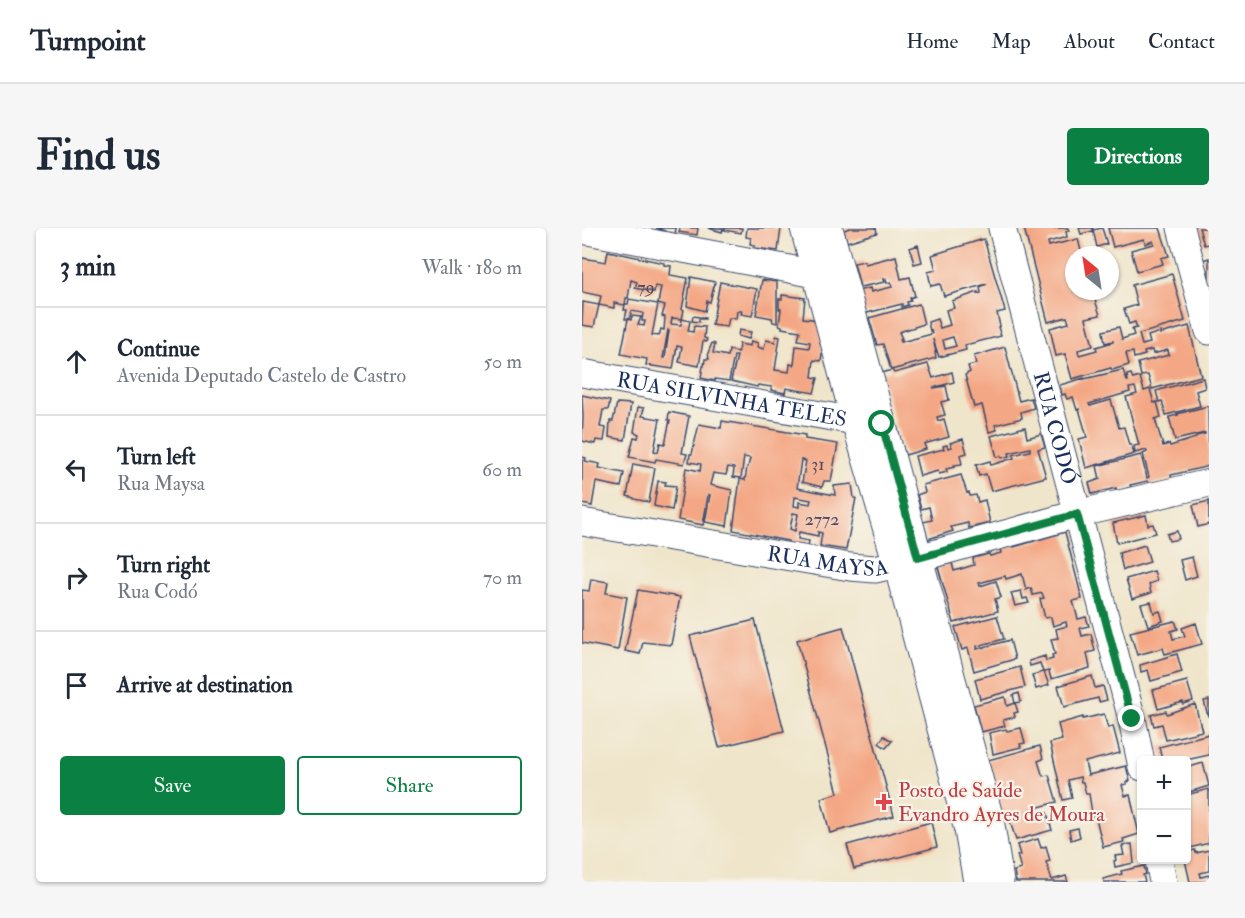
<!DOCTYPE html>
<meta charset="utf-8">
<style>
body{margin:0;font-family:"IM FELL Double Pica",serif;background:#f6f6f7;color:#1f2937}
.controls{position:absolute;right:18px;bottom:18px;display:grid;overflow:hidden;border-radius:6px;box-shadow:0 2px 4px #0004}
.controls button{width:54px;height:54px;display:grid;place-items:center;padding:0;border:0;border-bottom:2px solid #e0e1e3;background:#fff;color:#1f2937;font:30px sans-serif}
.compass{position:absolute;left:483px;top:18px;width:54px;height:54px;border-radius:50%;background:#fff;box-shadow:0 2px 4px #0004;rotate:330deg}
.stop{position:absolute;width:18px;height:18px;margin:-14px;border:4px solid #0b8043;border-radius:50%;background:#fff}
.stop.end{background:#0b8043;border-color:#fff;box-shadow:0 2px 6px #0008}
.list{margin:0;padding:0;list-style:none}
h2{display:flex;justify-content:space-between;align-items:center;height:78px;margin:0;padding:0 24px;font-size:26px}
h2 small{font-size:20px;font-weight:400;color:#747a83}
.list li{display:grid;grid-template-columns:39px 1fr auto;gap:18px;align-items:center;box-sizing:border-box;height:108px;padding:0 24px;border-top:2px solid #e0e1e3}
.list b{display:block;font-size:22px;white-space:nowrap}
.list p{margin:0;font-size:20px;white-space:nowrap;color:#747a83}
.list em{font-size:20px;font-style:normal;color:#747a83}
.actions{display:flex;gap:12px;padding:18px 24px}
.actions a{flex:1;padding:14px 0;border:2px solid #0b8043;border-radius:6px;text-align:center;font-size:21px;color:#0b8043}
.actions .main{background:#0b8043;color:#fff}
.icon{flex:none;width:33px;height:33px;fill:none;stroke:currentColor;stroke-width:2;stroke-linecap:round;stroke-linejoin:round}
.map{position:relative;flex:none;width:627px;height:654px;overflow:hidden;border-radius:6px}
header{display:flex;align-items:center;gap:36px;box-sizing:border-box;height:84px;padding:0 30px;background:#fff;border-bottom:2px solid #e0e1e3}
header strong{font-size:28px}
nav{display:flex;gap:33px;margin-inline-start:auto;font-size:21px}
.intro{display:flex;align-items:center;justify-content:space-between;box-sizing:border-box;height:144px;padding:0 36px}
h1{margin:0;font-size:42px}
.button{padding:15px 27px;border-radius:6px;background:#0b8043;color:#fff;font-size:21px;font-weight:700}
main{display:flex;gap:36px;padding:0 36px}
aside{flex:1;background:#fff;border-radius:6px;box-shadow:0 2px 4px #0004}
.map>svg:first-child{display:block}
.building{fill:#f4a784;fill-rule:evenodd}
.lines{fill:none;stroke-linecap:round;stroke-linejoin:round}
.minor-casing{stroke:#3b4a6e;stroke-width:29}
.minor{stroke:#fff;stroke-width:27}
.route{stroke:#0b8043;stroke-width:8}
.health-dot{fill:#e0444e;stroke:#f7f3e8;stroke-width:2}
.labels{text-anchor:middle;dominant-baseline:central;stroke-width:4.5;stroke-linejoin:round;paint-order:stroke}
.number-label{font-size:18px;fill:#514d68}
.street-label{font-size:21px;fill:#1b2f5e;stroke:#f7f3e8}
.health-label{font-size:21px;fill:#be3a42;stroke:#f7f3e8;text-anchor:start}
</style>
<header>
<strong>Turnpoint</strong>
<nav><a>Home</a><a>Map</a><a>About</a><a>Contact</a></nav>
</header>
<div class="intro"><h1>Find us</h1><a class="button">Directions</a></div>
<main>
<aside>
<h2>3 min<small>Walk · 180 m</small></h2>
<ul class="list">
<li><svg class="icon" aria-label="ahead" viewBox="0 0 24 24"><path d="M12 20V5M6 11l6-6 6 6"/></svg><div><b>Continue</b><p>Avenida Deputado Castelo de Castro</p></div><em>50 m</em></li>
<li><svg class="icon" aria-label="left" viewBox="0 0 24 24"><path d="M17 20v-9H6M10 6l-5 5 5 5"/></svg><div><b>Turn left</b><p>Rua Maysa</p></div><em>60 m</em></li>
<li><svg class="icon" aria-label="right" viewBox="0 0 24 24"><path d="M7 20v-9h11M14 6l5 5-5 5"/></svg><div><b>Turn right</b><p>Rua Codó</p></div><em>70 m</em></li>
<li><svg class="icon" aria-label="arrive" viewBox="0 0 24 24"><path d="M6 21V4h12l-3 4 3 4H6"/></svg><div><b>Arrive at destination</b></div></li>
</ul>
<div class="actions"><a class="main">Save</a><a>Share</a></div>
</aside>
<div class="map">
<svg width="627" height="654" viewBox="0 0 627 654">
<rect width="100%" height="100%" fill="#f7f3e8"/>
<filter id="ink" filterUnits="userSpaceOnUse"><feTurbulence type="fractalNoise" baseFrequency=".0167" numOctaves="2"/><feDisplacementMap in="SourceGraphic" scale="12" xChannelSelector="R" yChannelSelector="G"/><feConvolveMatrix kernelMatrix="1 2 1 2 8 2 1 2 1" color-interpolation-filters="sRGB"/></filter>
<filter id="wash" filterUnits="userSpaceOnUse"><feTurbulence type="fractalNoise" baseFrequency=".008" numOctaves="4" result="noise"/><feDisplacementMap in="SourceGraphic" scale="24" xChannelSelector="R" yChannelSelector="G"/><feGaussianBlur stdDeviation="1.35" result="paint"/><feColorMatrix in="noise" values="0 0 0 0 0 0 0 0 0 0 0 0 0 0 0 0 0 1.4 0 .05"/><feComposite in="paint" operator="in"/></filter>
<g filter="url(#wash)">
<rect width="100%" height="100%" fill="#efe5ca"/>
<g id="blocks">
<path class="building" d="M 74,0 L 94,0 L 93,7 L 83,5 L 83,3 Z
M 98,0 L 116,0 L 115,7 L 97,4 Z
M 126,0 L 141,0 L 140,4 Z
M 143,0 L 160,0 L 159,5 L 142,2 Z
M 165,0 L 199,0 L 196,23 L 173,20 L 173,17 L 168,16 L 169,10 L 164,9 Z
M 268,0 L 294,0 L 295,5 L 265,14 L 262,2 Z
M 442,0 L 486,0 L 487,3 L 484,3 L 485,9 L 466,14 L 467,18 L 496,11 L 500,27 L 492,27 L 492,63 L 510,63 L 518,87 L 504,90 L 511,118 L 496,122 L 497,127 L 515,122 L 514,119 L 531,114 L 531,113 L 523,115 L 521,103 L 537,99 L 540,111 L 552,107 L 550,101 L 555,100 L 553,94 L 547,96 L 542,81 L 555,77 L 550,57 L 590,46 L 603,93 L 557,106 L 560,117 L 568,115 L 566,108 L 578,104 L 578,106 L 607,98 L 619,148 L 570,161 L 566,147 L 559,148 L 556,135 L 587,127 L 586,122 L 571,126 L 570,122 L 562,124 L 563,127 L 552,130 L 551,124 L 544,125 L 547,137 L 530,142 L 529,140 L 490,151 L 483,126 L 474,128 L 468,100 L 487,95 L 485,89 L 466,94 Z
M 497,0 L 511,0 L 511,3 L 499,6 Z
M 520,0 L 525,16 L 515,19 L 511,2 Z
M 526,0 L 578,0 L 587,28 L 579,30 L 581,36 L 555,43 L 549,22 L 572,16 L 571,13 L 563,16 L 562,11 L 531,19 Z
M 617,0 L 627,0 L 627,16 L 622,17 Z
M 402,11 L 423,83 L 415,85 L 418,98 L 416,99 L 419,108 L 383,117 L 384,122 L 357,129 L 351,111 L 354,124 L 353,124 L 354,130 L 309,142 L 301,116 L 295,117 L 287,90 L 337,76 L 342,96 L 317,104 L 320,111 L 318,111 L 319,114 L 350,106 L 349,102 L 348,103 L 346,94 L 355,91 L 358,100 L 368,97 L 364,82 L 372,80 L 370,73 L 396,64 L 396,66 L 399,65 L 398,59 L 405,56 L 362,68 L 358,56 L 349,58 L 346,44 L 354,42 L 350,27 ZM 371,109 L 374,118 L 363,121 L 361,112 Z
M 336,17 L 340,34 L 332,36 L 328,20 Z
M 26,23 L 82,35 L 82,37 L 89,38 L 88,47 L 106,50 L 100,81 L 102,82 L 100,91 L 108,93 L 106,103 L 111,104 L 112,98 L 123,99 L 122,110 L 125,111 L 124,114 L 121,113 L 117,138 L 97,134 L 100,119 L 95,118 L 91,141 L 64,137 L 65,131 L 39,126 L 46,91 L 49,92 L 50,88 L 59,89 L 56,97 L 62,98 L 63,93 L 60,93 L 61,85 L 50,83 L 47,91 L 43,91 L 45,82 L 42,82 L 43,77 L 32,75 L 32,80 L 17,77 L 19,68 L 0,64 L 0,30 L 24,34 ZM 49,52 L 55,54 L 53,60 L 72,64 L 73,58 L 79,59 L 76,76 L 83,78 L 80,88 L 83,89 L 82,102 L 79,101 L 77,108 L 70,107 L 76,76 L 47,71 L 46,76 L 43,76 L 44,70 L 46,70 ZM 90,90 L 100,91 L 99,97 L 89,96 ZM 86,102 L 87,103 L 83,130 L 81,130 Z
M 314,28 L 319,51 L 328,49 L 333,68 L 328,70 L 329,73 L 325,74 L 326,77 L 320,79 L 320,76 L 281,86 L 275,63 L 288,60 L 289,64 L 310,59 L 309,54 L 305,55 L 304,51 L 302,51 L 303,54 L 278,59 L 272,35 L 282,33 L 283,36 Z
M 627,30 L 627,52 L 621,32 Z
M 109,49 L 133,54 L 128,74 L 125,73 L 123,83 L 105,78 Z
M 180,52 L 195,54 L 195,95 L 191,94 L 190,90 L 174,87 Z
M 138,54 L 175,61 L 170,88 L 159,86 L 160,83 L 155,83 L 154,91 L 147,90 L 145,99 L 130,97 Z
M 200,67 L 223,70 L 221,90 L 237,92 L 241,116 L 239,133 L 232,132 L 230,149 L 236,150 L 232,165 L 204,160 L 203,165 L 189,162 L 190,159 L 176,157 L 175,159 L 149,153 L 155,128 L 152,128 L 147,153 L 133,151 L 133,153 L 119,150 L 121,138 L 122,138 L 123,131 L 127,131 L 126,125 L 130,115 L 133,116 L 131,125 L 146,128 L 147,122 L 156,124 L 157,116 L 168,118 L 169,113 L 176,115 L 175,119 L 182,121 L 184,112 L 193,114 L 194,108 L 198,109 L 193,142 L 207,144 L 208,136 L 212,137 L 214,118 L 227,120 L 228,114 L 216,112 L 218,103 L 200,100 L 200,98 L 197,97 L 199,81 L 197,81 L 197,71 L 200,71 Z
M 1,74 L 17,77 L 12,99 L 0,97 Z
M 111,88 L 123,90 L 123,91 L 117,91 L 117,94 L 110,93 Z
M 157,102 L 169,104 L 167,111 L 156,108 Z
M 423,119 L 437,173 L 449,170 L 452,180 L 439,184 L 440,190 L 413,197 L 415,202 L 407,204 L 400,177 L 392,179 L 383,147 L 388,144 L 386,138 L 394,136 L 392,128 Z
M 346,136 L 351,150 L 370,144 L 372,154 L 351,160 L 364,158 L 367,172 L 359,174 L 363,187 L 355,189 L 356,193 L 362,191 L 367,209 L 342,216 L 344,221 L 323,227 L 315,199 L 314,200 L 299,145 L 310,142 L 312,145 Z
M 541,142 L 545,153 L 546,153 L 545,147 L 549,146 L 551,151 L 558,149 L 562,163 L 568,161 L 572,175 L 575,174 L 579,189 L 573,191 L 581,218 L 587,216 L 588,218 L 614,210 L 614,208 L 623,206 L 623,205 L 593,212 L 587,189 L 596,187 L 595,186 L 626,178 L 627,238 L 589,247 L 590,252 L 567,257 L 565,253 L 548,257 L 549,259 L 535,263 L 534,260 L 510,266 L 507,255 L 518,251 L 515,238 L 559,227 L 565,250 L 567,249 L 561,226 L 565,224 L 564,222 L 553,225 L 552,218 L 557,217 L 544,169 L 555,166 L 553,159 L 547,160 L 548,164 L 507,176 L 508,178 L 529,172 L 537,200 L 542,199 L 547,217 L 549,216 L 552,226 L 504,240 L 497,211 L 505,209 L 497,181 L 495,182 L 491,169 L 485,171 L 483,166 L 480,167 L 478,157 L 502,150 L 502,151 Z
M 621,150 L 623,160 L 614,163 L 618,178 L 584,187 L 580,173 L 577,174 L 574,163 Z
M 0,167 L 28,173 L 26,182 L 21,182 L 18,199 L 24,200 L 22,213 L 14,212 L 13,216 L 0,213 L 1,189 Z
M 35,175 L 49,176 L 43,212 L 27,209 L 28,193 L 31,193 Z
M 56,179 L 62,180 L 60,188 L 78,191 L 72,223 L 76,224 L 78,215 L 83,216 L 88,192 L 86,192 L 87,184 L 107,188 L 100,225 L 105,226 L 102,236 L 74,231 L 73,234 L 47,229 L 52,209 L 56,210 L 57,206 L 52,204 Z
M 140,193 L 223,207 L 223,211 L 256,216 L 249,253 L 242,253 L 240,259 L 220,254 L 224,233 L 219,232 L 215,260 L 253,267 L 252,258 L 270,256 L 272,270 L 274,270 L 264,322 L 238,318 L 240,305 L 236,304 L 236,308 L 217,304 L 216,311 L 227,313 L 225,322 L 205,317 L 206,313 L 151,302 L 158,251 L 163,252 L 165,239 L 166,239 L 168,230 L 162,229 L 159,250 L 151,249 L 152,240 L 146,239 L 144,247 L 131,245 L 128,257 L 150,262 L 145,298 L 123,294 L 128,267 L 126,267 L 121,297 L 96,292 L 104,240 L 118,243 L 119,236 L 107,234 L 108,226 L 110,226 L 117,196 L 139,200 ZM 213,269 L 229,272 L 228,276 L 217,274 L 217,279 L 212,278 ZM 211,285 L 216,286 L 213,303 L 208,301 Z
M 443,199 L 445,210 L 459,206 L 463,219 L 456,221 L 464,249 L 409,263 L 404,246 L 397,248 L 394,237 L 408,233 L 409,237 L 432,230 L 431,227 L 448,223 L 448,220 L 427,225 L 428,228 L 420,230 L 419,228 L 415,229 L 409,208 Z
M 381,211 L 385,225 L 378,227 L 380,236 L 372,237 L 373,239 L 364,241 L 365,244 L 357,246 L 356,243 L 338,248 L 333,228 L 362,221 L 361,218 L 365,217 L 366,220 L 370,219 L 368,215 Z
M 0,229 L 4,230 L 3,233 L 18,236 L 17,240 L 42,245 L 39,259 L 14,254 L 10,278 L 0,276 Z
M 51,236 L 73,240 L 67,274 L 52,271 L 52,270 L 45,268 Z
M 379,247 L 385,265 L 387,264 L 388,268 L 394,267 L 396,274 L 403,272 L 408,295 L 387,300 L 386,295 L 369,299 L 371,303 L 346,311 L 341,294 L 350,292 L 347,279 L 339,281 L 335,267 L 343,264 L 341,257 Z
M 76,253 L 84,254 L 83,257 L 94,258 L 90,282 L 72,278 Z
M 627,273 L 627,296 L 616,299 L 611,277 Z
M 564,287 L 566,297 L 571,296 L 574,305 L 535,315 L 531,295 Z
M 595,303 L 597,311 L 587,313 L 585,306 Z
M 483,304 L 500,371 L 491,373 L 496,391 L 504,389 L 507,398 L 498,400 L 500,408 L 509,406 L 513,423 L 505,425 L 508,440 L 469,451 L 467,443 L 462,444 L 467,457 L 454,461 L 450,447 L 461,444 L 458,435 L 448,438 L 447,433 L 463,428 L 464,433 L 471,431 L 470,427 L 473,426 L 469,411 L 476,410 L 474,401 L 485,398 L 484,394 L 471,398 L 469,389 L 463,390 L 458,371 L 462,370 L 460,365 L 451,367 L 449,360 L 444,362 L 440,346 L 424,351 L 423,348 L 397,355 L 398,358 L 414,353 L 419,369 L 413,371 L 416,383 L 372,395 L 356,339 L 370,335 L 372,343 L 392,337 L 391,330 L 407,326 L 408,328 L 419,325 L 418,320 L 432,316 L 432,319 Z
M 563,317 L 568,334 L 541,342 L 537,325 Z
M 610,329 L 615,348 L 603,352 L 598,332 Z
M 572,343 L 575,353 L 567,356 L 569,365 L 550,371 L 544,351 Z
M 9,351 L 26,354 L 24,365 L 45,369 L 36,422 L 0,415 L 0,362 L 7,363 Z
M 56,362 L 98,369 L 89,417 L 61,414 L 58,426 L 43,423 Z
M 439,363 L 441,371 L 445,370 L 447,375 L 433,378 L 429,365 Z
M 569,374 L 572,385 L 578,383 L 581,393 L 566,398 L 559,376 Z
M 415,388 L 422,411 L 395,418 L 395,421 L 428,412 L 433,431 L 392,443 L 386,420 L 380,422 L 373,399 Z
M 173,392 L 202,503 L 137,519 L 108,408 Z
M 593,393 L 596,401 L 589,403 L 591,411 L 603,408 L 600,400 L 614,395 L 620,416 L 583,426 L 581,420 L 555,427 L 548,404 Z
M 261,399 L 312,588 L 248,605 L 239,570 L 256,565 L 215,412 Z
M 595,426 L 600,444 L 569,453 L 566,442 L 559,444 L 558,437 Z
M 438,439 L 443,459 L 398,471 L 393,451 Z
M 510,448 L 513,460 L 521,458 L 525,472 L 517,474 L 516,470 L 482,479 L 476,458 Z
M 605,453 L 611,473 L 601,476 L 601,474 L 576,481 L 571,462 Z
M 437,465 L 439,474 L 433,475 L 431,467 Z
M 423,469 L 425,478 L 433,475 L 436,484 L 432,485 L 433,489 L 421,492 L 423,498 L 399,504 L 392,477 Z
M 627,472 L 627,488 L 626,488 L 622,473 Z
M 613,476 L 620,503 L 584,512 L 580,496 L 572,498 L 569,487 L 584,483 L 585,486 Z
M 522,486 L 526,500 L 531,498 L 538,525 L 503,534 L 506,547 L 544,538 L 548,553 L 545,554 L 545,556 L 540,557 L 543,568 L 548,567 L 557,606 L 541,611 L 542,614 L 521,619 L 514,590 L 511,591 L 507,566 L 504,566 L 501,554 L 499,554 L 498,549 L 486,552 L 490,570 L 481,572 L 468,515 L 480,512 L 476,496 L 501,489 L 501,491 Z
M 439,500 L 443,515 L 438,516 L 439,519 L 411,526 L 407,505 L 424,501 L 425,503 Z
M 627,506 L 627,527 L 604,532 L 580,532 L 577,519 Z
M 302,508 L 310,513 L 304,520 L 297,515 Z
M 458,518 L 461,531 L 456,533 L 460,546 L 461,548 L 467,547 L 475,574 L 450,581 L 452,589 L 465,585 L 470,602 L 434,612 L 426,587 L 420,589 L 406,532 Z
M 621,535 L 627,558 L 604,565 L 604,540 Z
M 627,561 L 627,615 L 608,620 L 604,606 L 604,567 Z
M 349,594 L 355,619 L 272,641 L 265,617 Z
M 496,600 L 498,609 L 489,612 L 487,602 Z
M 456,611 L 459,620 L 464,618 L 468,633 L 464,634 L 470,652 L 484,648 L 486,654 L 434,654 L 432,643 L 439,641 L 435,627 L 438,627 L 435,617 Z
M 550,616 L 552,635 L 533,639 L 532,633 L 534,632 L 533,628 L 542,627 L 540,618 Z
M 613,622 L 614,625 L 627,622 L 627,643 L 618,645 L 619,649 L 627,647 L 627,654 L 608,654 L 603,632 L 604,632 L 604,624 Z
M 562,638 L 564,646 L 561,647 L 563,654 L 522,654 L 521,651 L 540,646 L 539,643 Z"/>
</g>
</g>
<g filter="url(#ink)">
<use href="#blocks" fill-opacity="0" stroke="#3b4a6e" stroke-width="1.5"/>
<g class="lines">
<defs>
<g id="minor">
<path d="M 222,0 L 273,193 L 315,336 L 386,602 L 395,654"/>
<path d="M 247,0 L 408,591 L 418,654"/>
<path id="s1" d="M 420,0 L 550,491 L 560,539"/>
<path d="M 599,0 L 627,103"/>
<path d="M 0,2 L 234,46 L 250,48"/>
<path id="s2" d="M 0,145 L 273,193 L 290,195"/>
<path id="s3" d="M 0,294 L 268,339 L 293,341 L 315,336 L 495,286 L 627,255"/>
<path d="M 577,632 L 581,654"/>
</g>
</defs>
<use href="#minor" class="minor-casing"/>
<use href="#minor" class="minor"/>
</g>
</g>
<g class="lines" filter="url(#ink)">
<path class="route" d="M 300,196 L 336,330 L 495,286 L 550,491"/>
</g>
<path class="health-dot" d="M299 565h6v6h6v6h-6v6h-6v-6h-6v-6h6z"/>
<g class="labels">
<g class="number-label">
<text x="64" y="59">79</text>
<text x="236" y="236">31</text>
<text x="240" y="291">2772</text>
</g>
<g class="street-label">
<text stroke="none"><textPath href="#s2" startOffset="152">RUA SILVINHA TELES</textPath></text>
<text stroke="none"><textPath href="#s1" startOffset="207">RUA CODÓ</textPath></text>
<text stroke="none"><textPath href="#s3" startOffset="249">RUA MAYSA</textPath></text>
</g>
<g class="health-label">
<text x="316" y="562">Posto de Saúde<tspan x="316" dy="24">Evandro Ayres de Moura</tspan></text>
</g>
</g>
</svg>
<div class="controls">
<button>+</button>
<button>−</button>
</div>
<svg class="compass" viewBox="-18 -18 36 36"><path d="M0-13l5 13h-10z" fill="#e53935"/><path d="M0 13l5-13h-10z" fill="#747a83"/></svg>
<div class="stop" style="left:300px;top:196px"></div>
<div class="stop end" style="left:550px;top:491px"></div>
</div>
</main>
